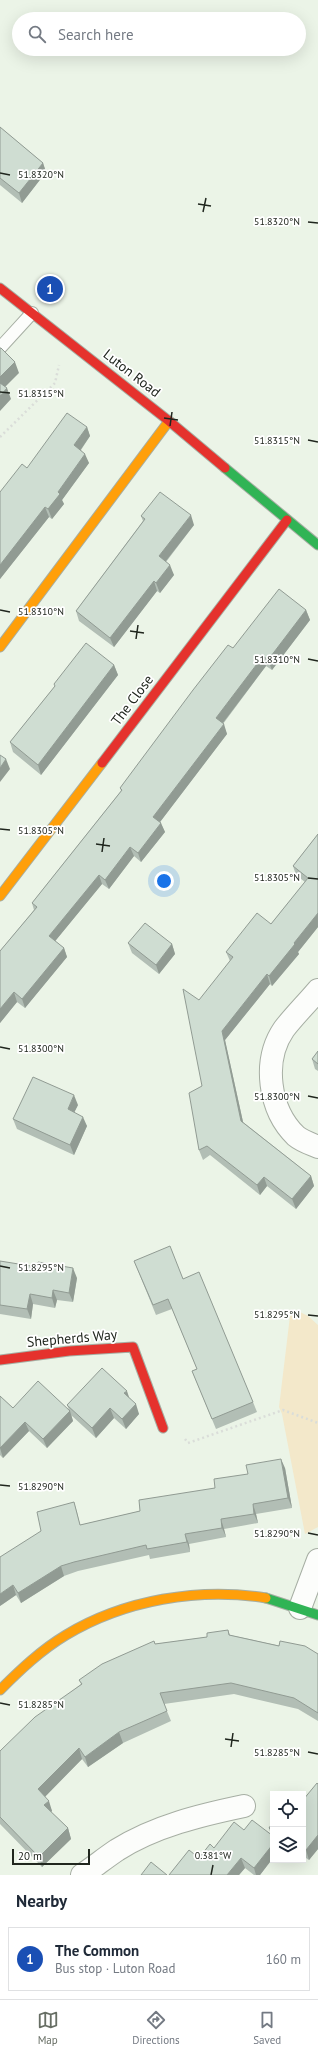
<!DOCTYPE html>
<meta charset="utf-8">
<style>
body{margin:0;font-family:"PT Sans",sans-serif;background:#f2f2f3;color:#1f2937}
.controls{position:absolute;right:12px;bottom:12px;display:grid;overflow:hidden;border-radius:0px;box-shadow:0 4px 16px #0002}
.controls button{width:36px;height:36px;display:grid;place-items:center;padding:0;border:0;border-bottom:1px solid #e0e1e3;background:#fff;color:#1f2937;font:20px sans-serif}
.scale{position:absolute;left:12px;bottom:10px;width:78px;box-sizing:border-box;padding-left:4px;border:2px solid #20261e;border-top:0;font-size:11px;line-height:14px;white-space:nowrap;color:#20261e;-webkit-text-stroke:3px #fff;paint-order:stroke}
.you{position:absolute;left:164px;top:881px;width:14px;height:14px;margin:-10px;border:3px solid #fff;border-radius:50%;background:#1a73e8;box-shadow:0 0 0 6px #1a73e833}
.badge{display:grid;place-items:center;width:26px;height:26px;border-radius:50%;background:#676e64;color:#fff;font-size:13px;font-weight:700}
.pin{position:absolute;translate:-50% -50%;border:2px solid #fff;box-shadow:0 1px 4px #0006}
.list{margin:0;padding:0;list-style:none}
h2{display:flex;justify-content:space-between;align-items:center;height:52px;margin:0;padding:0 16px;font-size:17px}
h2 small{font-size:13px;font-weight:400;color:#747a83}
.list li{display:grid;grid-template-columns:26px 1fr auto;gap:12px;align-items:center;box-sizing:border-box;height:64px;margin:0 8px 8px;padding:0 8px;border:1px solid #e0e1e3;border-radius:0px}
.list b{display:block;font-size:15px;white-space:nowrap}
.list p{margin:0;font-size:13px;white-space:nowrap;color:#747a83}
.list em{font-size:13px;font-style:normal;color:#747a83}
.icon{flex:none;width:22px;height:22px;fill:none;stroke:currentColor;stroke-width:2;stroke-linecap:round;stroke-linejoin:round}
.map{position:relative;flex:none;width:318px;height:1875px;overflow:hidden}
.search{position:absolute;background:#fff;box-shadow:0 4px 16px #0002;left:12px;right:12px;top:12px;height:44px;display:flex;align-items:center;gap:10px;box-sizing:border-box;padding:0 14px;border-radius:22px;color:#747a83;font-size:15px}
.sheet{height:124px;background:#fff}
nav{display:flex;justify-content:space-around;align-items:center;box-sizing:border-box;height:56px;border-top:1px solid #e0e1e3;background:#fff;font-size:11px;color:#747a83}
nav a{display:grid;justify-items:center;gap:2px}
nav .on{color:#676e64}
.map>svg:first-child{display:block}
.green{fill:#f3e8ca}
.lines{fill:none;stroke-linecap:round;stroke-linejoin:round}
.lane-casing{stroke:#a6aea3;stroke-width:14}
.street-casing{stroke:#a6aea3;stroke-width:24}
.fast-casing{stroke:#a6aea3;stroke-width:11}
.slow-casing{stroke:#a6aea3;stroke-width:11}
.jam-casing{stroke:#a6aea3;stroke-width:11}
.path{stroke:#daddd9;stroke-width:2.5;stroke-dasharray:2 3;stroke-linecap:butt}
.lane{stroke:#fcfdfb;stroke-width:12}
.street{stroke:#fcfdfb;stroke-width:22}
.fast{stroke:#30b455;stroke-width:9}
.slow{stroke:#ff9f0a;stroke-width:9}
.jam{stroke:#e5322d;stroke-width:9}
.wall{fill:#b2beb5}
.shaded-wall{fill:#919b93}
.building{fill:#cfddd2;stroke:#919b93}
.ticks{fill:none;stroke:#20261e;stroke-width:1.5}
.labels{text-anchor:middle;dominant-baseline:central;stroke-width:3.5;stroke-linejoin:round;paint-order:stroke}
.street-label{font-size:14px;fill:#20261e;stroke:#fff}
.ticks-label{font-size:10px;text-anchor:middle;fill:#20261e;stroke:#fff;stroke-width:3.5;stroke-linejoin:round;paint-order:stroke}
</style>
<div class="map">
<svg width="318" height="1875" viewBox="0 0 318 1875">
<rect width="100%" height="100%" fill="#ebf4e7"/>
<path class="green" d="M 300,1312 L 308,1316 L 318,1325 L 318,1527 L 305,1534 L 282,1414 L 279,1407 L 290,1316 Z"/>
<g class="lines">
<defs>
<path id="lane" d="M 0,348 L 32,313"/>
<path id="street" d="M 318,990 C 307,1003 294,1016 284,1029 C 262,1061 269,1110 296,1136 C 302,1141 311,1144 318,1147
M 300,1608 L 318,1560
M 82,1875 C 94,1867 105,1858 117,1850 C 155,1826 201,1815 244,1806"/>
<path id="fast" d="M 225,468 L 318,545
M 266,1598 L 318,1615"/>
<path id="slow" d="M 0,647 L 169,421
M 0,896 L 102,763
M 0,1690 C 20,1670 41,1650 66,1635 C 124,1600 199,1587 266,1598"/>
<path id="jam" d="M 0,288 L 169,421 L 225,468
M 102,763 L 287,520
M 0,1360 L 69,1351 L 133,1347 L 163,1428"/>
</defs>
<use href="#lane" class="lane-casing"/>
<use href="#street" class="street-casing"/>
<use href="#fast" class="fast-casing"/>
<use href="#slow" class="slow-casing"/>
<use href="#jam" class="jam-casing"/>
<path class="path" d="M 0,437 L 55,383 L 59,365
M 185,1439 L 188,1443 L 283,1410 L 318,1423"/>
<use href="#lane" class="lane"/>
<use href="#street" class="street"/>
<use href="#fast" class="fast"/>
<use href="#slow" class="slow"/>
<use href="#jam" class="jam"/>
</g>
<path class="wall" d="M 0,127 L 43,163 L 46,172 L 22,203 L 0,185 Z
M 87,427 L 90,436 L 81,450 L 89,463 L 62,500 L 64,504 L 52,519 L 49,517 L 0,579 L 0,492 L 27,468 Z
M 141,516 L 194,525 L 166,562 L 174,575 L 160,593 L 157,591 L 114,647 L 79,621 L 76,611 L 143,521 Z
M 306,610 L 310,620 L 272,670 L 266,666 L 223,724 L 227,734 L 160,822 L 165,832 L 141,862 L 134,856 L 109,889 L 102,884 L 55,941 L 64,948 L 67,957 L 25,1008 L 17,1002 L 0,1023 L 0,951 L 34,910 L 32,903 L 121,791 L 120,788 L 233,648 Z
M 114,665 L 118,675 L 41,775 L 13,752 L 10,742 L 55,686 L 54,684 Z
M 318,834 L 318,927 L 298,952 L 299,954 L 272,986 L 270,984 L 225,1040 L 243,1122 L 311,1176 L 314,1186 L 296,1209 L 267,1186 L 260,1195 L 210,1155 L 203,1160 L 199,1150 L 202,1086 L 230,961 L 226,952 L 271,924 L 305,882 L 296,875 L 293,866 Z
M 128,943 L 172,944 L 175,954 L 159,974 L 132,953 Z
M 318,1051 L 318,1071 L 315,1069 L 312,1059 Z
M 78,1105 L 74,1112 L 87,1126 L 74,1155 L 17,1129 L 13,1119 Z
M 0,1261 L 77,1278 L 73,1302 L 57,1300 L 55,1308 L 33,1304 L 31,1319 L 0,1314 Z
M 134,1261 L 183,1279 L 253,1402 L 257,1412 L 216,1429 L 192,1371 L 197,1369 L 172,1309 L 156,1315 Z
M 0,1396 L 13,1408 L 70,1411 L 73,1421 L 47,1448 L 29,1431 L 3,1458 L 0,1455 Z
M 130,1398 L 139,1414 L 126,1429 L 114,1418 L 96,1438 L 71,1415 L 67,1405 Z
M 285,1468 L 292,1508 L 256,1514 L 258,1523 L 224,1529 L 226,1537 L 189,1544 L 190,1552 L 150,1559 L 149,1555 L 78,1571 L 64,1576 L 21,1603 L 16,1595 L 0,1606 L 41,1531 L 74,1502 L 77,1512 L 80,1525 L 140,1511 L 215,1488 Z
M 228,1630 L 230,1635 L 318,1654 L 318,1721 L 298,1709 L 234,1694 L 164,1704 L 171,1721 L 123,1743 L 88,1767 L 82,1759 L 45,1796 L 52,1811 L 51,1812 L 68,1828 L 71,1839 L 42,1867 L 0,1824 L 0,1751 L 81,1684 L 79,1680 L 155,1644 L 207,1637 Z
M 318,1784 L 318,1849 L 309,1860 L 306,1858 L 303,1862 L 301,1860 L 303,1860 L 303,1800 Z
M 273,1822 L 273,1858 L 260,1875 L 254,1875 L 245,1868 L 239,1875 L 169,1875 L 199,1858 L 214,1848 L 244,1830 L 271,1835 L 269,1828 Z"/>
<path class="shaded-wall" d="M 43,163 L 46,172 L 22,203 L 19,193 Z
M 15,362 L 19,373 L 1,391 L 0,388 L 0,377 Z
M 7,388 L 11,399 L 0,411 L 0,396 Z
M 87,427 L 90,436 L 77,455 L 74,445 Z
M 85,454 L 89,463 L 62,500 L 64,504 L 52,519 L 48,509 L 58,492 Z
M 45,507 L 49,517 L 0,579 L 0,565 Z
M 191,515 L 194,525 L 162,566 L 159,556 Z
M 170,565 L 174,575 L 160,593 L 156,583 Z
M 154,581 L 157,591 L 114,647 L 110,638 Z
M 306,610 L 310,620 L 272,670 L 268,660 Z
M 263,656 L 266,666 L 219,728 L 216,718 Z
M 114,665 L 118,675 L 41,775 L 38,765 Z
M 224,724 L 227,734 L 157,826 L 153,817 Z
M 6,759 L 10,769 L 0,782 L 0,768 Z
M 161,823 L 165,832 L 141,862 L 138,853 Z
M 130,847 L 134,856 L 109,889 L 105,880 Z
M 99,875 L 102,884 L 52,945 L 49,936 Z
M 318,913 L 318,927 L 298,952 L 299,954 L 272,986 L 269,976 L 294,943 Z
M 172,944 L 175,954 L 159,974 L 156,965 Z
M 64,948 L 67,957 L 25,1008 L 22,999 Z
M 267,974 L 270,984 L 225,1040 L 245,1131 L 241,1121 L 222,1031 Z
M 14,992 L 17,1002 L 0,1023 L 0,1009 Z
M 74,1095 L 78,1105 L 71,1119 L 68,1109 Z
M 83,1117 L 87,1126 L 74,1155 L 70,1145 Z
M 311,1176 L 314,1186 L 296,1209 L 292,1199 Z
M 264,1177 L 267,1186 L 260,1195 L 257,1185 Z
M 73,1268 L 77,1278 L 73,1302 L 69,1293 Z
M 53,1290 L 57,1300 L 55,1308 L 52,1298 Z
M 30,1294 L 33,1304 L 31,1319 L 27,1309 Z
M 127,1391 L 130,1400 L 124,1393 Z
M 136,1404 L 139,1414 L 126,1429 L 122,1419 Z
M 110,1408 L 114,1418 L 96,1438 L 92,1428 Z
M 70,1411 L 73,1421 L 47,1448 L 43,1439 Z
M 25,1422 L 29,1431 L 3,1458 L 0,1448 Z
M 281,1459 L 285,1468 L 292,1508 L 288,1498 Z
M 253,1504 L 256,1514 L 258,1523 L 254,1514 Z
M 221,1519 L 224,1529 L 226,1537 L 222,1528 Z
M 185,1534 L 189,1544 L 190,1552 L 187,1542 Z
M 61,1566 L 64,1576 L 21,1603 L 18,1593 Z
M 13,1585 L 16,1595 L 0,1606 L 0,1594 Z
M 119,1732 L 123,1743 L 88,1767 L 85,1757 Z
M 79,1748 L 82,1759 L 42,1800 L 38,1789 Z
M 49,1801 L 52,1811 L 48,1815 L 44,1805 Z
M 68,1828 L 71,1839 L 42,1867 L 39,1857 Z
M 318,1835 L 318,1849 L 309,1860 L 306,1850 Z
M 273,1844 L 273,1858 L 260,1875 L 256,1875 L 254,1868 Z
M 303,1849 L 306,1858 L 303,1862 Z
M 241,1858 L 245,1868 L 239,1875 L 227,1875 Z"/>
<path class="building" d="M 0,127 L 43,163 L 19,193 L 0,178 Z
M 0,348 L 1,348 L 15,362 L 0,377 Z
M 0,383 L 7,388 L 0,396 Z
M 67,413 L 87,427 L 74,445 L 85,454 L 58,492 L 60,494 L 48,509 L 45,507 L 0,565 L 0,492 L 22,464 L 27,468 Z
M 160,492 L 191,515 L 159,556 L 170,565 L 156,583 L 154,581 L 110,638 L 76,611 L 145,519 L 141,516 Z
M 279,589 L 306,610 L 268,660 L 263,656 L 216,718 L 224,724 L 153,817 L 161,823 L 138,853 L 130,847 L 105,880 L 99,875 L 49,936 L 64,948 L 22,999 L 14,992 L 0,1009 L 0,951 L 37,907 L 32,903 L 122,790 L 120,788 L 193,690 L 228,645 L 233,648 Z
M 86,643 L 114,665 L 38,765 L 10,742 L 55,686 L 54,684 Z
M 0,755 L 6,759 L 0,768 Z
M 318,834 L 318,913 L 294,943 L 295,944 L 269,976 L 267,974 L 222,1031 L 241,1121 L 311,1176 L 292,1199 L 264,1177 L 257,1185 L 207,1146 L 199,1150 L 189,1093 L 202,1086 L 183,989 L 199,1000 L 233,957 L 226,952 L 257,913 L 271,924 L 308,878 L 293,866 Z
M 145,923 L 172,944 L 156,965 L 128,943 Z
M 318,1051 L 318,1064 L 312,1059 Z
M 33,1077 L 74,1095 L 68,1109 L 83,1117 L 70,1145 L 13,1119 Z
M 170,1246 L 183,1279 L 199,1272 L 253,1402 L 212,1419 L 192,1371 L 197,1369 L 168,1299 L 153,1305 L 134,1261 Z
M 0,1261 L 37,1267 L 38,1262 L 73,1268 L 69,1293 L 53,1290 L 52,1298 L 30,1294 L 27,1309 L 0,1305 Z
M 102,1368 L 127,1391 L 124,1393 L 136,1404 L 122,1419 L 110,1408 L 92,1428 L 67,1405 Z
M 38,1381 L 70,1411 L 43,1439 L 25,1422 L 0,1448 L 0,1396 L 13,1408 Z
M 281,1459 L 288,1498 L 253,1504 L 254,1514 L 221,1519 L 222,1528 L 185,1534 L 187,1542 L 147,1549 L 146,1545 L 74,1562 L 61,1566 L 18,1593 L 13,1585 L 0,1594 L 0,1557 L 41,1531 L 37,1512 L 74,1502 L 80,1525 L 140,1511 L 139,1500 L 215,1488 L 214,1479 L 248,1474 L 246,1465 Z
M 228,1630 L 229,1635 L 279,1646 L 280,1641 L 305,1646 L 318,1654 L 318,1713 L 294,1698 L 231,1683 L 160,1693 L 167,1711 L 119,1732 L 85,1757 L 79,1748 L 38,1789 L 49,1801 L 44,1805 L 68,1828 L 39,1857 L 0,1817 L 0,1751 L 35,1717 L 82,1684 L 79,1680 L 102,1664 L 154,1641 L 155,1644 L 207,1637 L 207,1633 Z
M 317,1783 L 318,1784 L 318,1835 L 306,1850 L 303,1848 L 303,1800 Z
M 252,1820 L 273,1836 L 273,1844 L 254,1868 L 241,1858 L 227,1875 L 169,1875 L 189,1850 L 199,1858 L 210,1844 L 214,1848 L 234,1822 L 244,1830 Z
M 273,1822 L 273,1831 L 269,1828 Z
M 151,1862 L 167,1875 L 141,1875 Z"/>
<path class="ticks" d="M 0,173 L 10,175M 198,204 L 211,206M 203,212 L 206,198M 308,222 L 318,223M 0,392 L 10,393M 164,418 L 178,420M 170,426 L 172,412M 308,440 L 318,442M 0,610 L 10,612M 130,631 L 144,633M 136,639 L 138,625M 308,659 L 318,661M 0,829 L 10,830M 96,844 L 110,846M 102,852 L 104,838M 308,878 L 318,879M 0,1047 L 10,1049M 308,1096 L 318,1098M 0,1266 L 10,1268M 308,1315 L 318,1316M 0,1485 L 10,1486M 308,1533 L 318,1535M 0,1703 L 10,1705M 225,1739 L 239,1741M 231,1747 L 233,1733M 308,1752 L 318,1754M 211,1875 L 213,1865"/>
<g class="labels">
<g class="street-label">
<text transform="translate(132 373) rotate(38)">Luton Road</text>
<text transform="translate(132 700) rotate(-53)">The Close</text>
<text transform="translate(72 1338) rotate(-5)">Shepherds Way</text>
</g>
</g>
<g class="ticks-label">
<text x="41" y="178">51.8320°N</text>
<text x="277" y="225">51.8320°N</text>
<text x="41" y="397">51.8315°N</text>
<text x="277" y="444">51.8315°N</text>
<text x="41" y="615">51.8310°N</text>
<text x="277" y="663">51.8310°N</text>
<text x="41" y="834">51.8305°N</text>
<text x="277" y="881">51.8305°N</text>
<text x="41" y="1052">51.8300°N</text>
<text x="277" y="1100">51.8300°N</text>
<text x="41" y="1271">51.8295°N</text>
<text x="277" y="1318">51.8295°N</text>
<text x="41" y="1490">51.8290°N</text>
<text x="277" y="1537">51.8290°N</text>
<text x="41" y="1708">51.8285°N</text>
<text x="277" y="1756">51.8285°N</text>
<text x="213" y="1859">0.381°W</text>
</g>
</svg>
<div class="controls">
<button><svg class="icon" aria-label="locate" viewBox="0 0 24 24"><circle cx="12" cy="12" r="6"/><path d="M12 2v4M12 18v4M2 12h4M18 12h4"/></svg></button>
<button><svg class="icon" aria-label="layers" viewBox="0 0 24 24"><path d="M12 4l9 5-9 5-9-5zM3 14l9 5 9-5"/></svg></button>
</div>
<div class="scale">20 m</div>
<div class="you"></div>
<div class="pin badge" style="left:50px;top:289px;background:#1a4fb4">1</div>
<div class="search"><svg class="icon" aria-label="search" viewBox="0 0 24 24"><circle cx="10" cy="10" r="6"/><path d="M15 15l6 6"/></svg>Search here</div>
</div>
<section class="sheet">
<h2>Nearby<small></small></h2>
<ul class="list">
<li><span class="badge" style="background:#1a4fb4">1</span><div><b>The Common</b><p>Bus stop · Luton Road</p></div><em>160 m</em></li>
</ul>
</section>
<nav>
<a class="on"><svg class="icon" aria-label="map" viewBox="0 0 24 24"><path d="M3 6l6-2 6 2 6-2v14l-6 2-6-2-6 2zM9 4v14M15 6v14"/></svg>Map</a>
<a><svg class="icon" aria-label="directions" viewBox="0 0 24 24"><path d="M12 3l9 9-9 9-9-9zM9 14v-3h6M13 9l2 2-2 2"/></svg>Directions</a>
<a><svg class="icon" aria-label="saved" viewBox="0 0 24 24"><path d="M7 4h10v16l-5-4-5 4z"/></svg>Saved</a>
</nav>
